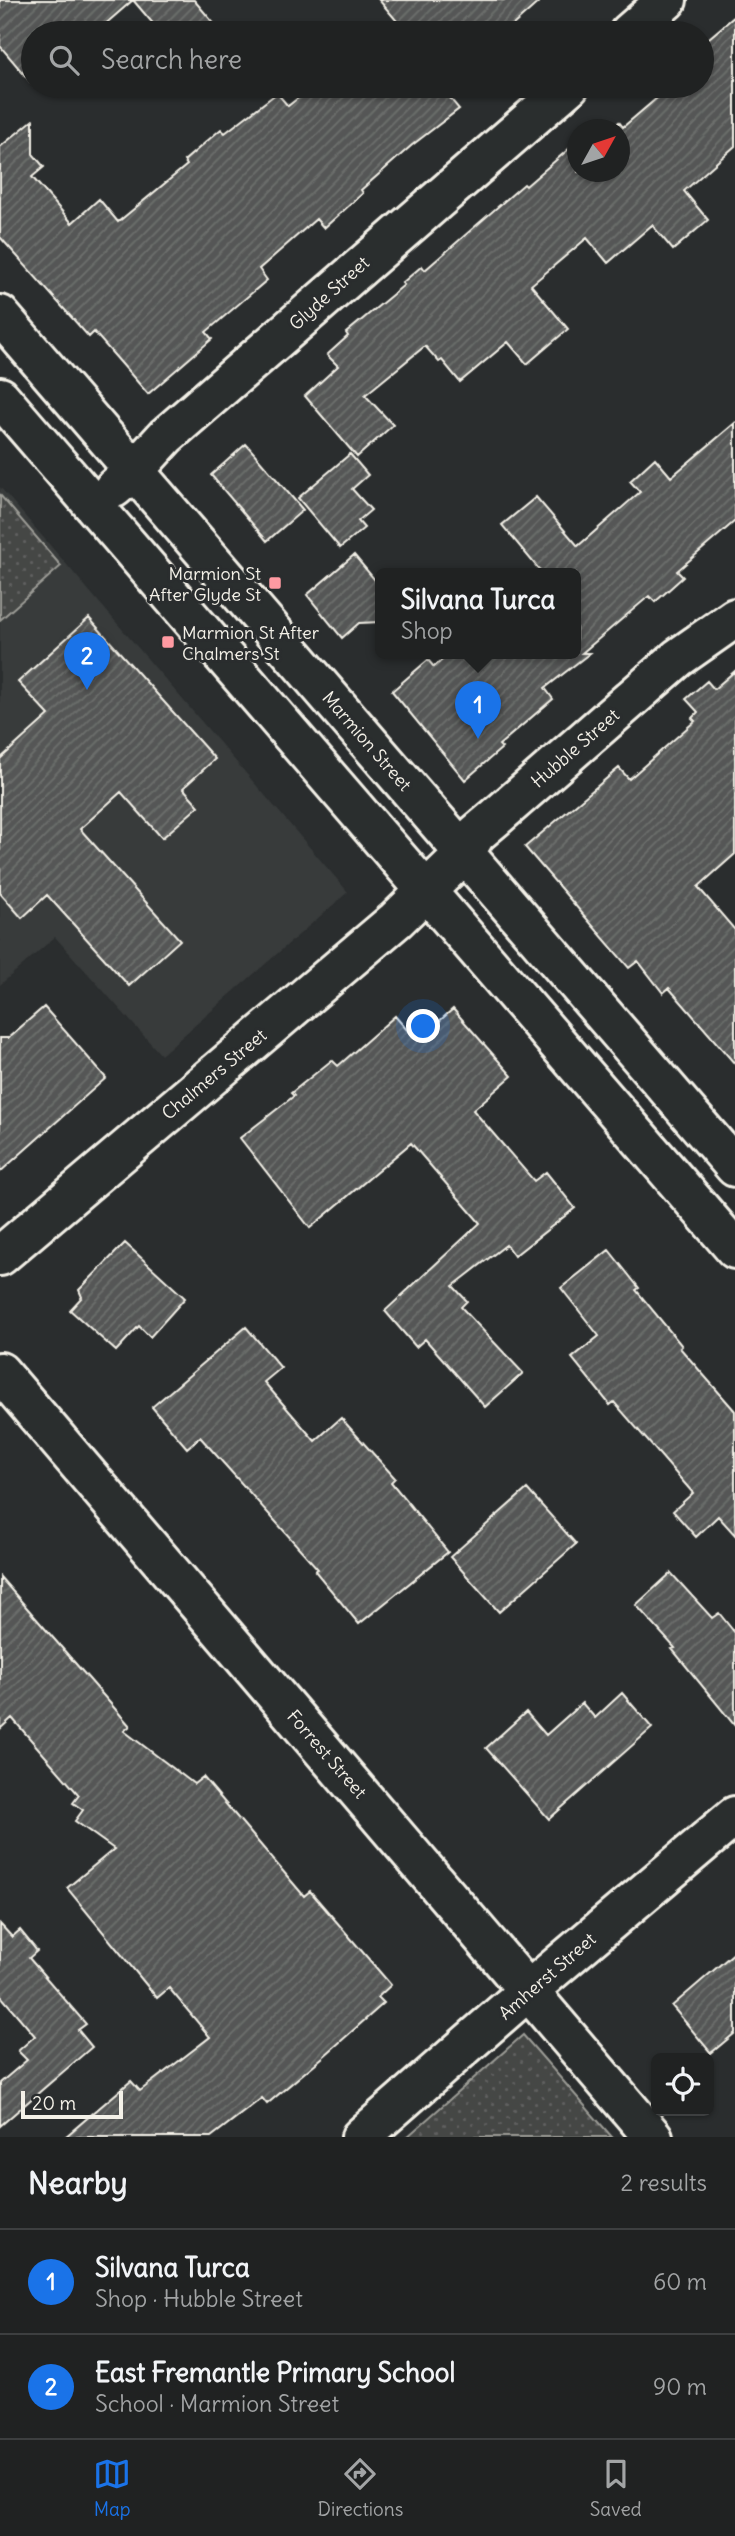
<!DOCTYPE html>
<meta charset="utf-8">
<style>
body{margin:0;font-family:Delius,sans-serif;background:#2d2f2f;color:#f1f3f6}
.controls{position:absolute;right:21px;bottom:21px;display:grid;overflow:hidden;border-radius:10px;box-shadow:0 2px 5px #0004}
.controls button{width:63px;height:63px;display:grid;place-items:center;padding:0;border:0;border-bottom:2px solid #3d3f40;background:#202222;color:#f1f3f6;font:35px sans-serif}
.compass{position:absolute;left:567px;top:119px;width:63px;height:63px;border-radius:50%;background:#202222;box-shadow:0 2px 5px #0004;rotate:50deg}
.scale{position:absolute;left:21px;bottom:18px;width:102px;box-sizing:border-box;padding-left:7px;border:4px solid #f4f1e8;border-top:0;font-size:19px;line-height:24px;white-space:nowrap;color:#f4f1e8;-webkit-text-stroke:5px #2a2d2e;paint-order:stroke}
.you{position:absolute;left:424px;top:1027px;width:24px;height:24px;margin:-18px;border:5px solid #fff;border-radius:50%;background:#1a73e8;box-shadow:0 0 0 10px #1a73e833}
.badge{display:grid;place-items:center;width:46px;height:46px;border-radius:50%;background:#1a73e8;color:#fff;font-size:23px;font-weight:700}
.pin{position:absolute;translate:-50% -58px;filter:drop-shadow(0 2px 4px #0008)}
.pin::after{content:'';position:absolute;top:37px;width:24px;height:21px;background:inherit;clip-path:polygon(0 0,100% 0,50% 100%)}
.popup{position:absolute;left:375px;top:568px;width:206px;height:91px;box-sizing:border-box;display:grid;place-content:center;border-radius:10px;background:#202222;filter:drop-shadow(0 2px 5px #0005);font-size:23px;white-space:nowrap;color:#a2a4a5}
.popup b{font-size:26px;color:#f1f3f6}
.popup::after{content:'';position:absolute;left:50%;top:100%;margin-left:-14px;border:14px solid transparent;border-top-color:#202222}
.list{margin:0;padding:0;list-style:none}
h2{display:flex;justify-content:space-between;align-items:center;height:91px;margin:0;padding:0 28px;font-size:30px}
h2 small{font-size:23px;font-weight:400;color:#a2a4a5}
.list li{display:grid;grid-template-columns:46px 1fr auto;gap:21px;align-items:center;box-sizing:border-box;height:105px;padding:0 28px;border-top:2px solid #3d3f40}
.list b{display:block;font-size:26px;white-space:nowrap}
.list p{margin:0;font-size:23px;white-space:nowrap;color:#a2a4a5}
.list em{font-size:23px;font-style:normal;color:#a2a4a5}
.icon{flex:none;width:38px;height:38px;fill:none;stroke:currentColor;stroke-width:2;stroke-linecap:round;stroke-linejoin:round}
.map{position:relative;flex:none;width:735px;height:2137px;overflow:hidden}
.search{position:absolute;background:#202222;box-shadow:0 2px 5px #0004;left:21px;right:21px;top:21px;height:77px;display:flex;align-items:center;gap:18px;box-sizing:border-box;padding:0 24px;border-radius:38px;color:#a2a4a5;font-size:26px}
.sheet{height:301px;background:#202222}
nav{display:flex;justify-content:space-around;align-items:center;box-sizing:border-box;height:98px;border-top:2px solid #3d3f40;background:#202222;font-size:19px;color:#a2a4a5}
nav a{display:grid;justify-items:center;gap:4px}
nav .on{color:#1a73e8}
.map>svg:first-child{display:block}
.built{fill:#373a3a}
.grass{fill:url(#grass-dots);stroke:#9c9c96;stroke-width:2}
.building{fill:url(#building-hatch);stroke:#f4f1e8;stroke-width:2}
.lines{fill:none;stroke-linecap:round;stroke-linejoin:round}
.street-casing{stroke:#f4f1e8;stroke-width:44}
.street{stroke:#2a2d2e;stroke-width:38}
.poi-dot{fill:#ff9aa2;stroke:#2a2d2e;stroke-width:2.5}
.labels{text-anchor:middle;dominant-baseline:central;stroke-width:6;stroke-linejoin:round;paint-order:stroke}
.street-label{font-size:18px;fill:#f4f1e8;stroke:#2a2d2e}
.poi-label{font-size:18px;fill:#f4f1e8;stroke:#2a2d2e;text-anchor:end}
</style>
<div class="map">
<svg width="735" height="2137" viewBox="0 0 735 2137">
<defs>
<pattern id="grass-dots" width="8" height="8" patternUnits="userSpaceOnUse" patternTransform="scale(1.75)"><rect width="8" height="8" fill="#444645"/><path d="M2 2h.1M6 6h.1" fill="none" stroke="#606160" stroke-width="1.8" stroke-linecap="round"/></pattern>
<pattern id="building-hatch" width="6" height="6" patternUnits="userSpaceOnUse" patternTransform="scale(1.75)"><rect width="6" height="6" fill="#555756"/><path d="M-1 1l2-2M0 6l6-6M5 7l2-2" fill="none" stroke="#6e706e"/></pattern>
</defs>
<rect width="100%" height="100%" fill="#2a2d2e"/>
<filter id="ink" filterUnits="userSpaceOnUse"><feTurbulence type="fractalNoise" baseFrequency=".0143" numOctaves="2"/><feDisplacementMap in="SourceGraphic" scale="14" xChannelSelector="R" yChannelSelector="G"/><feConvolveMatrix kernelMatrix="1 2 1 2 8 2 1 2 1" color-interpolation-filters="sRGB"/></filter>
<g filter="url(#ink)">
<path class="built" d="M 0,487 L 348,892 L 161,1055 L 55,937 L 0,985 Z"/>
<path class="grass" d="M 0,495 L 61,566 L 0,620 Z
M 523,2035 L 612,2137 L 407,2137 Z"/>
<path class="building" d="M 0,0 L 194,0 L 222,33 L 161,33 L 133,0 L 95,33 L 33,33 L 33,85 L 0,46 Z
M 379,0 L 541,0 L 504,33 L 407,33 Z
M 735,16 L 735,146 L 684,191 L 708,220 L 673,250 L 652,225 L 608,263 L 587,238 L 531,285 L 568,329 L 527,364 L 508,342 L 460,382 L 442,360 L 439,362 L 425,346 L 365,395 L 393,425 L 357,457 L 305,396 L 338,366 L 327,355 L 348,336 L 346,333 L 404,285 L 402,283 L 422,266 L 425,270 L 524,184 L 526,186 L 570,148 L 578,157 L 578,172 L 620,172 L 620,130 L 610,130 L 619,122 L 623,127 L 671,86 L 702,86 L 702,44 Z
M 313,86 L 440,86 L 459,109 L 411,146 L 361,190 L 363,193 L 324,228 L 316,219 L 259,269 L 267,280 L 206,332 L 212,339 L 148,394 L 94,332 L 89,337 L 0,237 L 0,147 L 33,120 L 33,154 L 44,167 L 32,177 L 72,223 L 99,199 L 118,222 L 187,165 L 184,161 L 221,129 L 225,133 L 277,93 L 288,106 Z
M 735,423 L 735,521 L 677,571 L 683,577 L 655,602 L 649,596 L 582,653 L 590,653 L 545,688 L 553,699 L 499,745 L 502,748 L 465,780 L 392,691 L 428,660 L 434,667 L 450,653 L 576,653 L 576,573 L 542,573 L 502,525 L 536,497 L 578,546 L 640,492 L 630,481 L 655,458 L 671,477 Z
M 246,444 L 303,510 L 267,541 L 211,475 Z
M 350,454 L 368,475 L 352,489 L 371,510 L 358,521 L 364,528 L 340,548 L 298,498 Z
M 354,555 L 380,586 L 380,622 L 359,623 L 342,638 L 307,595 Z
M 89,618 L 215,759 L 183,788 L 199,806 L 162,838 L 121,792 L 80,829 L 180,940 L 129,986 L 47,895 L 22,918 L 0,893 L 0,759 L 49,715 L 18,682 Z
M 735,671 L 735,854 L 698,887 L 735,930 L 735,1064 L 669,988 L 663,993 L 638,961 L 629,968 L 525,847 L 619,768 L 629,779 L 695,721 L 692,718 L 698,712 L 686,699 L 707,681 L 714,689 Z
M 44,1007 L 106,1078 L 0,1172 L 0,1038 L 8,1038 Z
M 453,1009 L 512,1076 L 473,1110 L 534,1181 L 546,1172 L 575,1208 L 514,1256 L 506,1245 L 453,1286 L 467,1301 L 461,1307 L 523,1373 L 485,1407 L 425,1339 L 416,1347 L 385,1311 L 480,1223 L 411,1143 L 310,1228 L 240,1138 L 294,1096 L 291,1093 L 332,1060 L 338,1066 L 395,1016 L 414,1038 L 436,1024 Z
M 125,1243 L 185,1298 L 150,1337 L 139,1326 L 116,1351 L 70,1310 L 82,1297 L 79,1290 Z
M 609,1250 L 639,1288 L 636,1290 L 682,1346 L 680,1348 L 735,1411 L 735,1535 L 718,1516 L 696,1537 L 673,1511 L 693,1493 L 614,1402 L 610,1405 L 572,1358 L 599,1336 L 561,1288 Z
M 246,1327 L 281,1368 L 264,1382 L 315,1441 L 341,1418 L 395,1478 L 391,1482 L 448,1552 L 359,1624 L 315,1571 L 318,1569 L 200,1437 L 187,1448 L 152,1407 Z
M 527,1489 L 576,1544 L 499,1612 L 450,1557 Z
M 671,1573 L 712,1618 L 719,1613 L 735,1633 L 735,1726 L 672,1649 L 675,1648 L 636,1605 Z
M 0,1577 L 130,1726 L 124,1731 L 194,1784 L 203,1777 L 304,1896 L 310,1891 L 391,1985 L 378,1997 L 384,2003 L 323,2057 L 267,2104 L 262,2098 L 211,2137 L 65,2137 L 131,2081 L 140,2091 L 210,2037 L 169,1988 L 157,1998 L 67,1888 L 114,1849 L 75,1821 L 83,1810 L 73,1803 L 79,1795 L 12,1718 L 0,1729 Z
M 622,1693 L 652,1728 L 549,1819 L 486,1748 L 526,1712 L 546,1735 L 582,1703 L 595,1718 Z
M 0,1924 L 12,1937 L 20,1930 L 37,1951 L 29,1958 L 86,2024 L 78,2030 L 92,2047 L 0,2126 L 0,2083 L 27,2060 L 18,2051 L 35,2036 L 0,1995 Z
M 735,1952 L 735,2033 L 711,2053 L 672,2006 Z"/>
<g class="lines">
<defs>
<path id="street" d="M 629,33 L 667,0
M 0,315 L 735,1167
M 0,397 L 735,1249
M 114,488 L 134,471 L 166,436 L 569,86
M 0,1256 L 396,920 L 464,854 L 476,834 L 495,818 L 678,658 L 735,618
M 0,1372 L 653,2137
M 361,2137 L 529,1990 L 735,1816"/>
</defs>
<use href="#street" class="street-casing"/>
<use href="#street" class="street"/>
</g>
</g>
<g class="poi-dot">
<rect x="268" y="576" width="14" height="14" rx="3.5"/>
<rect x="161" y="635" width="14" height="14" rx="3.5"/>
</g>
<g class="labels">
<g class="street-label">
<text transform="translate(329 293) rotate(-42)">Glyde Street</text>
<text transform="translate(367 741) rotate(49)">Marmion Street</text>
<text transform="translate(575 748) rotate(-41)">Hubble Street</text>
<text transform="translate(214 1074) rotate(-40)">Chalmers Street</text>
<text transform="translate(327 1754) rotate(49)">Forrest Street</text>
<text transform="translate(547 1976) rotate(-41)">Amherst Street</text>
</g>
<g class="poi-label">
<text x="261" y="573">Marmion St<tspan x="261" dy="21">After Glyde St</tspan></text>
<text x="182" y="632" text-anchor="start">Marmion St After<tspan x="182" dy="21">Chalmers St</tspan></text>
</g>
</g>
</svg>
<div class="controls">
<button><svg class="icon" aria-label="locate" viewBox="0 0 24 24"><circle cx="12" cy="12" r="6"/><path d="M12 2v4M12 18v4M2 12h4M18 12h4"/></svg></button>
</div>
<svg class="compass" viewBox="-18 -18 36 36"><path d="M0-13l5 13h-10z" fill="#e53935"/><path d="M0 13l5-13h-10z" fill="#a2a4a5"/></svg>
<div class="scale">20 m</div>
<div class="you"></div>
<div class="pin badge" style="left:478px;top:739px">1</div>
<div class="popup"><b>Silvana Turca</b>Shop</div>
<div class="pin badge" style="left:87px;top:690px">2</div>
<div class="search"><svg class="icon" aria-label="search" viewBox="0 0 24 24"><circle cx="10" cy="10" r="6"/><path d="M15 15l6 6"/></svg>Search here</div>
</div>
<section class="sheet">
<h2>Nearby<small>2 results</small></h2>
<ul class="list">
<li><span class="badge">1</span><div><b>Silvana Turca</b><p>Shop · Hubble Street</p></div><em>60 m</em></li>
<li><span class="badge">2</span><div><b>East Fremantle Primary School</b><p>School · Marmion Street</p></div><em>90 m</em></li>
</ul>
</section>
<nav>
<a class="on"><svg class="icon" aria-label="map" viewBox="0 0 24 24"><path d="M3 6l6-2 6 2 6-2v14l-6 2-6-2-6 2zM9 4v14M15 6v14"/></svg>Map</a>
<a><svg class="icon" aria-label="directions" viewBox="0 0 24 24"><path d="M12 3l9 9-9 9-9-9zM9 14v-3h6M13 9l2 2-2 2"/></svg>Directions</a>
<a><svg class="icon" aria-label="saved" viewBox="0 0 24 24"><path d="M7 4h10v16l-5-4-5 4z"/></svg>Saved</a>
</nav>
